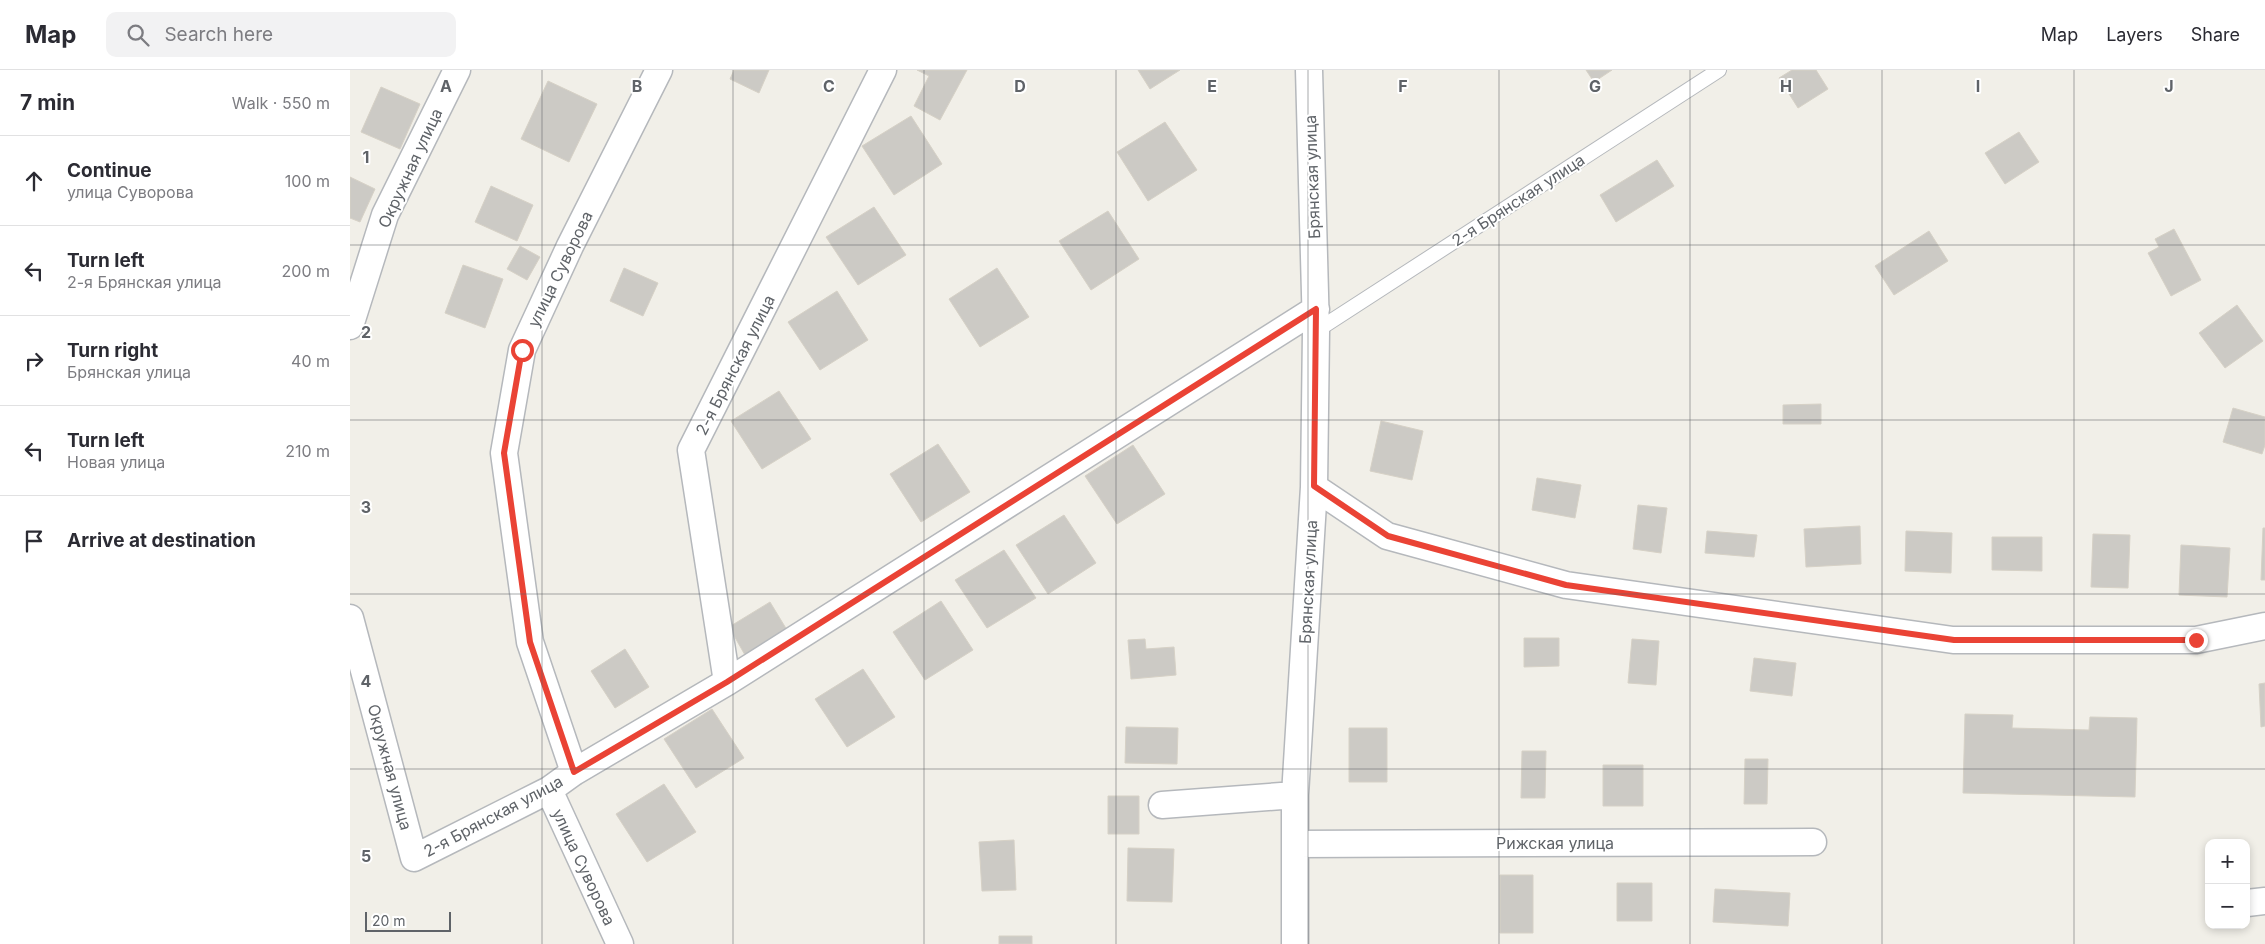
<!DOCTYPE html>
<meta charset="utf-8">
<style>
body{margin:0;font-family:Inter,sans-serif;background:#f2f2f3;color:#2b2b33}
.controls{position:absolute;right:15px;bottom:15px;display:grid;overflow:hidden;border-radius:10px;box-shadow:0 2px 8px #0003}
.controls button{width:45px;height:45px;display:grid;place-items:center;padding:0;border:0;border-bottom:1px solid #e1e1e2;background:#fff;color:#2b2b33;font:25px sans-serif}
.scale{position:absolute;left:15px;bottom:12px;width:86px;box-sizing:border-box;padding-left:5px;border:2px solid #5f6368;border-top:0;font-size:14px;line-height:18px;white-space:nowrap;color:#5f6368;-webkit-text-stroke:4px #fff;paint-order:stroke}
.stop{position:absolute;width:15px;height:15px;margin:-11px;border:4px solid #ea4335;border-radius:50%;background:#fff}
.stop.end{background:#ea4335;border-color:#fff;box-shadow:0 1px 5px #0008}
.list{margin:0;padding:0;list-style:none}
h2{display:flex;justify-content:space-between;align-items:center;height:65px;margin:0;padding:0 20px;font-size:21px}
h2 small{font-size:16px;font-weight:400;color:#7c7c81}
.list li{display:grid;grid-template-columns:32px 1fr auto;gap:15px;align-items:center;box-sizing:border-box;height:90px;padding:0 20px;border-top:1px solid #e1e1e2}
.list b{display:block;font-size:19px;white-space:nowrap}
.list p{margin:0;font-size:16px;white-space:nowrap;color:#7c7c81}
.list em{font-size:16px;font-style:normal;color:#7c7c81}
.icon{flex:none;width:28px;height:28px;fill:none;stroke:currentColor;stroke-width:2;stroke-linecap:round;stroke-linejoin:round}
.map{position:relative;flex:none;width:1915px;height:874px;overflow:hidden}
header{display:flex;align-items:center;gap:30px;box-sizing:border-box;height:70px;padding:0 25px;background:#fff;border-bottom:1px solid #e1e1e2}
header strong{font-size:24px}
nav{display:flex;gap:28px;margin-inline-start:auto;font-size:18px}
.search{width:350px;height:45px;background:#f2f2f3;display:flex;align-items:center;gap:12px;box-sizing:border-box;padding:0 18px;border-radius:10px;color:#7c7c81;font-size:19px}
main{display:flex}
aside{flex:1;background:#fff}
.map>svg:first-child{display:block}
.building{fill:#cccac5;stroke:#d6d1c6}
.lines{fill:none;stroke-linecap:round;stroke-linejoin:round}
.service-casing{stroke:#b5b8bc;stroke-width:16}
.minor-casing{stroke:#b5b8bc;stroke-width:29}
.service{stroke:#fff;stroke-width:14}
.minor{stroke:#fff;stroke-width:26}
.route{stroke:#ea4335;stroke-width:6}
.grid{fill:none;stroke:#5f6368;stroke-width:1;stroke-opacity:0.55}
.labels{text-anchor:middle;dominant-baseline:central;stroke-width:4;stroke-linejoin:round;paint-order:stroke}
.street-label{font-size:16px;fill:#5f6368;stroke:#fff}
.grid-label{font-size:16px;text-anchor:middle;font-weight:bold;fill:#5f6368;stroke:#fff;stroke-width:4;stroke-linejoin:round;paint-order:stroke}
</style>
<header>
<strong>Map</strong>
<div class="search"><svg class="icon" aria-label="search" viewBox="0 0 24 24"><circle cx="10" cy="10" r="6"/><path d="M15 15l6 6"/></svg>Search here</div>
<nav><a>Map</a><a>Layers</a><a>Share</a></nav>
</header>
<main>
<aside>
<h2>7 min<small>Walk · 550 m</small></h2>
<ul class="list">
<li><svg class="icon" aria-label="ahead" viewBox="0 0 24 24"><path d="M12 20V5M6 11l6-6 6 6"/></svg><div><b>Continue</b><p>улица Суворова</p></div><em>100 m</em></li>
<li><svg class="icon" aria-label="left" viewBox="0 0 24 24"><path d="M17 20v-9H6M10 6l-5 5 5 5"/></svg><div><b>Turn left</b><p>2-я Брянская улица</p></div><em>200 m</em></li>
<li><svg class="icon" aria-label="right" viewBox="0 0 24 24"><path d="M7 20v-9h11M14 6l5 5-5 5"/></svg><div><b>Turn right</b><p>Брянская улица</p></div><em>40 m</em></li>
<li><svg class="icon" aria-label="left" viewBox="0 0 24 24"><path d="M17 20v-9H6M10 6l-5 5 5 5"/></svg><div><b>Turn left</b><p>Новая улица</p></div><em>210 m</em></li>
<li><svg class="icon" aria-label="arrive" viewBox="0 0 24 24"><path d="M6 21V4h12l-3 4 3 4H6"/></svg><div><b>Arrive at destination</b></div></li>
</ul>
</aside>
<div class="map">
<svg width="1915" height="874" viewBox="0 0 1915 874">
<rect width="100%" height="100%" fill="#f1efe8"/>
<path class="building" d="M 384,0 L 419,0 L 409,23 L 380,9 Z
M 567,0 L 617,0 L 590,50 L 564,36 L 579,6 Z
M 788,0 L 830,0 L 800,19 Z
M 1236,0 L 1262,0 L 1244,12 Z
M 1442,0 L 1466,0 L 1478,19 L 1448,38 L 1429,8 Z
M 198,11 L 247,34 L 219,92 L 171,69 Z
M 31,17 L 70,34 L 50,79 L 11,62 Z
M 561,46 L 592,94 L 544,125 L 512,76 Z
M 815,52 L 847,100 L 798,131 L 767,82 Z
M 1669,62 L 1689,92 L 1655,114 L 1635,83 Z
M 1307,90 L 1324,116 L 1266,152 L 1250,125 Z
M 0,107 L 25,119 L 10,152 L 0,148 Z
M 141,116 L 183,135 L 167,171 L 125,152 Z
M 524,137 L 556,185 L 508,215 L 476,167 Z
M 758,141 L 789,189 L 741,220 L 709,171 Z
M 1824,159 L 1851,210 L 1821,226 L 1798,183 L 1809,177 L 1805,169 Z
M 1579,161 L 1598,191 L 1544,225 L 1525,196 Z
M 170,176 L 190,187 L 177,210 L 157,199 Z
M 113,195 L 153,209 L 135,258 L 95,243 Z
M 274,198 L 308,213 L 293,246 L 260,231 Z
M 647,198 L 679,247 L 630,277 L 599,229 Z
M 487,221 L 518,270 L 470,300 L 438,252 Z
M 1887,235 L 1913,271 L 1875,298 L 1849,263 Z
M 429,321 L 461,369 L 412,399 L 381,351 Z
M 1471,334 L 1471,354 L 1433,354 L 1433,335 Z
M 1883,338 L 1915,347 L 1915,375 L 1912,384 L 1873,372 Z
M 1031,351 L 1073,361 L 1062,410 L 1020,401 Z
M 588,374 L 620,422 L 571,452 L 540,404 Z
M 783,375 L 815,424 L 767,454 L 735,406 Z
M 1187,408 L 1231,415 L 1225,448 L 1182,440 Z
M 1288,435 L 1317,438 L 1311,483 L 1283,479 Z
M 714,445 L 746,493 L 698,524 L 666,475 Z
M 1510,456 L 1511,494 L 1456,497 L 1454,459 Z
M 1913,458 L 1915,458 L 1915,510 L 1911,510 Z
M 1357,461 L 1407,465 L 1404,487 L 1355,483 Z
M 1556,461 L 1602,463 L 1601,503 L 1555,501 Z
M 1743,464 L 1780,465 L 1778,518 L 1741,517 Z
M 1642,467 L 1692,467 L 1692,501 L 1642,500 Z
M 1831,475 L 1880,478 L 1877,527 L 1829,525 Z
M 654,480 L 686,528 L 637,558 L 605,510 Z
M 591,531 L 623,580 L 575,610 L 543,562 Z
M 420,532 L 437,560 L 395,585 L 379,557 Z
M 1174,568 L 1209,568 L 1209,596 L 1174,597 Z
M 795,569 L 796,579 L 824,577 L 826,605 L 781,609 L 778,570 Z
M 1282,569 L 1309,571 L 1306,615 L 1278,613 Z
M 275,579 L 299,617 L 265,638 L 241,601 Z
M 1404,588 L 1446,593 L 1442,626 L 1400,621 Z
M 513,599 L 545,647 L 497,677 L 465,629 Z
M 1915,613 L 1915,656 L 1911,657 L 1909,614 Z
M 362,639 L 394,688 L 346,718 L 314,669 Z
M 1615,644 L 1663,645 L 1662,658 L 1739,660 L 1740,647 L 1787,648 L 1785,727 L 1613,723 Z
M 776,657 L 828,658 L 827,694 L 775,693 Z
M 999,658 L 1037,658 L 1037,712 L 999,712 Z
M 1172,681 L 1196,681 L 1195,728 L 1171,728 Z
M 1395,689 L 1418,689 L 1417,734 L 1394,734 Z
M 1253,695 L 1293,695 L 1293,736 L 1253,736 Z
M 314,714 L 346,762 L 297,792 L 266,744 Z
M 758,726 L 789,726 L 789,764 L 758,764 Z
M 664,770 L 666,820 L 632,821 L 629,772 Z
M 778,778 L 824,779 L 822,832 L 777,831 Z
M 1150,805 L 1183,805 L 1183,863 L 1150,863 Z
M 1267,813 L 1302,813 L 1302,851 L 1267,851 Z
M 1365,819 L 1440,823 L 1438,856 L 1363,852 Z
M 649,866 L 682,866 L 682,874 L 649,874 Z"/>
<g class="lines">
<defs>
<path id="service" d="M 966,261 L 1369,0"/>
<path id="minor" d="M 0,256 L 35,145 L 107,0
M 964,417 L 1037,466 L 1216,515 L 1603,570 L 1846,570 L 1915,556
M 0,548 L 64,788 L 199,720 L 224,702 L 377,612 L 966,239
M 377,612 L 341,380 L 533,0
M 224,702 L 180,572 L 154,383 L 172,280 L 220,176 L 309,0
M 199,720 L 270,874
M 812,735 L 945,725
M 946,774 L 1463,772
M 1897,833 L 1915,831
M 945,874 L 945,725 L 964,417 L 966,261 L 959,0"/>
</defs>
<use href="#service" class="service-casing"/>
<use href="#minor" class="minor-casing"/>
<use href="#service" class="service"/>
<use href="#minor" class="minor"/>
</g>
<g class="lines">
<path class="route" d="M 172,280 L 154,383 L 180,572 L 224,702 L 377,612 L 966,239 L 964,416 L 1038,466 L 1216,515 L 1604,570 L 1846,570"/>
</g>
<path class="grid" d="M 192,0 L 192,874M 383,0 L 383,874M 574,0 L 574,874M 766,0 L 766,874M 958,0 L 958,874M 1149,0 L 1149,874M 1340,0 L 1340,874M 1532,0 L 1532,874M 1724,0 L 1724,874M 0,175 L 1915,175M 0,350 L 1915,350M 0,524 L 1915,524M 0,699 L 1915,699"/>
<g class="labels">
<g class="street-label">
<text transform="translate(60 98) rotate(-65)">Окружная улица</text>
<text transform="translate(962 107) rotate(-92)">Брянская улица</text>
<text transform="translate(1168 130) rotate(-33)">2-я Брянская улица</text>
<text transform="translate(210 199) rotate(-64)">улица Суворова</text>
<text transform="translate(385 295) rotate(-63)">2-я Брянская улица</text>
<text transform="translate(958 512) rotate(-87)">Брянская улица</text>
<text transform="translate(40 697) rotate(75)">Окружная улица</text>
<text transform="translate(143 746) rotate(-28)">2-я Брянская улица</text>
<text x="1205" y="773">Рижская улица</text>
<text transform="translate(234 797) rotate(65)">улица Суворова</text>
</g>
</g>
<g class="grid-label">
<text x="96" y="22">A</text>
<text x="287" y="22">B</text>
<text x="479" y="22">C</text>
<text x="670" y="22">D</text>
<text x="862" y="22">E</text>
<text x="1053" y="22">F</text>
<text x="1245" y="22">G</text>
<text x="1436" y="22">H</text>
<text x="1628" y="22">I</text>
<text x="1819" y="22">J</text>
<text x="16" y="93">1</text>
<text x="16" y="268">2</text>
<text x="16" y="443">3</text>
<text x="16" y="617">4</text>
<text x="16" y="792">5</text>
</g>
</svg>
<div class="controls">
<button>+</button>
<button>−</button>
</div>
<div class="scale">20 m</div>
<div class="stop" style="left:172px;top:280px"></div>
<div class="stop end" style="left:1846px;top:570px"></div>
</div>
</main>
